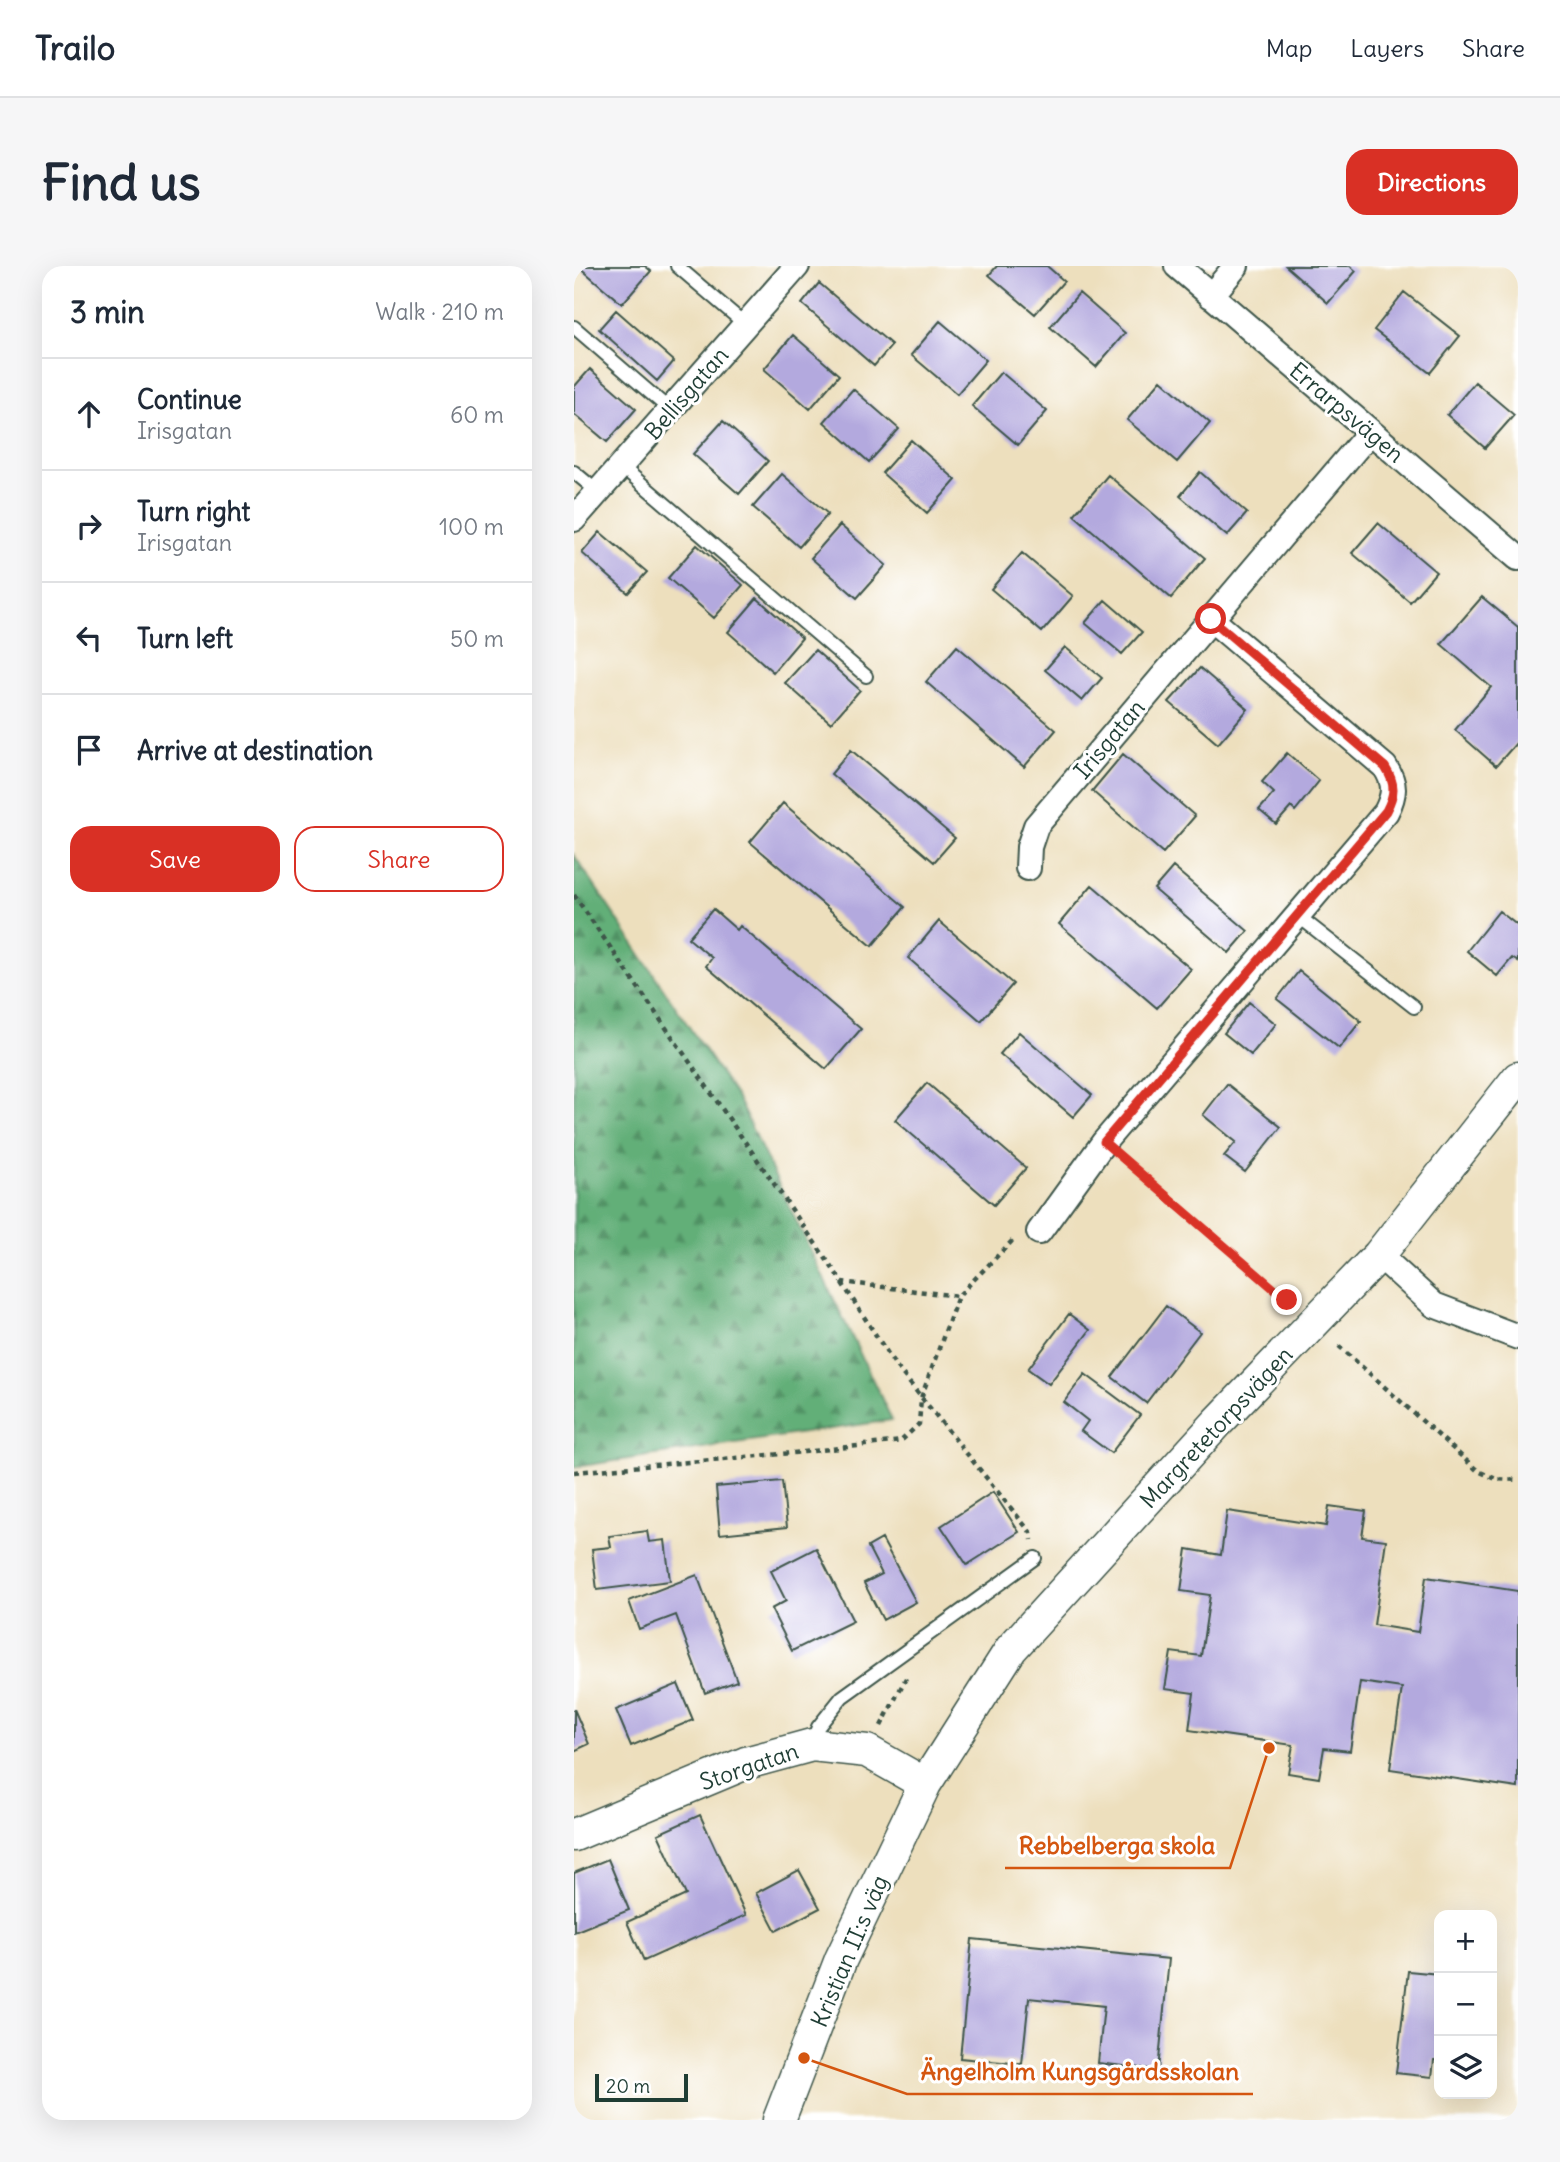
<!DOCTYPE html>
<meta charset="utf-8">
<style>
body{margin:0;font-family:Delius,sans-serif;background:#f6f6f7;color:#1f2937}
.controls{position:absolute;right:21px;bottom:21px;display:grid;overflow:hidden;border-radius:14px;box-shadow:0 7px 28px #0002}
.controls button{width:63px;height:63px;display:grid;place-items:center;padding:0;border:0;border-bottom:2px solid #e0e1e3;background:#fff;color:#1f2937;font:35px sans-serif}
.scale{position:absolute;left:21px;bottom:18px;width:93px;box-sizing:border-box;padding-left:7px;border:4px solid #1f3d34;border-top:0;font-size:19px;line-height:24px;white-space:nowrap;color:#1f3d34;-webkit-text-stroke:5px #fff;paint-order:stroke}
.stop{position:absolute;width:21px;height:21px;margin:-16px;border:5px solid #d93025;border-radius:50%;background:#fff}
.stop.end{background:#d93025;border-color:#fff;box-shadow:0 2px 7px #0008}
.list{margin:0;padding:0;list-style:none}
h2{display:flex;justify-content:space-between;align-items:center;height:91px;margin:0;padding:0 28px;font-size:30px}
h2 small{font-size:23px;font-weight:400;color:#747a83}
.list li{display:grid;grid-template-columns:46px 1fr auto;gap:21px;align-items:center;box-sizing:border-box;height:112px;padding:0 28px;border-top:2px solid #e0e1e3}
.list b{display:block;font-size:26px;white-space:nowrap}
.list p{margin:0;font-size:23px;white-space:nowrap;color:#747a83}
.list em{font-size:23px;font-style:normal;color:#747a83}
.actions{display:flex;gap:14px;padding:21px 28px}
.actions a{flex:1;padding:16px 0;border:2px solid #d93025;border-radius:21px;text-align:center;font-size:24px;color:#d93025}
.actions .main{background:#d93025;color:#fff}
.icon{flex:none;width:38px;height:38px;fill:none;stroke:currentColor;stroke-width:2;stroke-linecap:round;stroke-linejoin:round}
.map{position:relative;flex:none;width:944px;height:1854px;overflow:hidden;border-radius:21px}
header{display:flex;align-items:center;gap:42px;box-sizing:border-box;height:98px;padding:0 35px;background:#fff;border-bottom:2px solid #e0e1e3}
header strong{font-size:33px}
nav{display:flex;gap:38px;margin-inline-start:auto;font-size:24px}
.intro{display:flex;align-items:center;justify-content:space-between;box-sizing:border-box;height:168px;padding:0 42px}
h1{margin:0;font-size:49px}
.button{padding:18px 32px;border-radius:21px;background:#d93025;color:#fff;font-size:24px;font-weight:700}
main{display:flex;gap:42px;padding:0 42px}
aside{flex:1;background:#fff;border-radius:21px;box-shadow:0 7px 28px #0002}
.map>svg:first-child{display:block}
.forest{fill:url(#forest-firs);stroke:#407656;stroke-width:2}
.building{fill:#b3a9de}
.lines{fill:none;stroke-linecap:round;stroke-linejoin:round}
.service-casing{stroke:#3e5549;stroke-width:16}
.minor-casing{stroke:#3e5549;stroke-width:28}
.tertiary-casing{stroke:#3e5549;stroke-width:35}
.path{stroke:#3e5549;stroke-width:4.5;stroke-dasharray:5 5;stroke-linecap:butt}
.service{stroke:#fff;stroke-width:12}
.minor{stroke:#fff;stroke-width:24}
.tertiary{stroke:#fff;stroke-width:32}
.route{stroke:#d93025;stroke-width:9}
.labels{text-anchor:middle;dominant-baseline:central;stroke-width:6;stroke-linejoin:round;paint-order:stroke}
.street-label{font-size:23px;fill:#1f3d34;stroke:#fff}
.leader{fill:none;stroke:#d45610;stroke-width:2.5}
.callout-dot{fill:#d45610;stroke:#fff;stroke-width:2.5}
.callout-label{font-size:24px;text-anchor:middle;font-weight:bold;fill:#d45610;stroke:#fff;stroke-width:6;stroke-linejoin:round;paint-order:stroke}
</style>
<header>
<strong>Trailo</strong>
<nav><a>Map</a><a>Layers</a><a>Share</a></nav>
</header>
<div class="intro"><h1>Find us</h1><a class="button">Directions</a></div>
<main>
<aside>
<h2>3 min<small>Walk · 210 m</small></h2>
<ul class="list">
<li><svg class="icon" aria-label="ahead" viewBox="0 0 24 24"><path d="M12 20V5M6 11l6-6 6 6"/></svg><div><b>Continue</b><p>Irisgatan</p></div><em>60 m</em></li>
<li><svg class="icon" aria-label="right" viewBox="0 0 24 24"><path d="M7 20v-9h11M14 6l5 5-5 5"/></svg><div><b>Turn right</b><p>Irisgatan</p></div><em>100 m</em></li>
<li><svg class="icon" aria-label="left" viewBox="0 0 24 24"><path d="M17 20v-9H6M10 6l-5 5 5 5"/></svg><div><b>Turn left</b></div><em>50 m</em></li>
<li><svg class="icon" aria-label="arrive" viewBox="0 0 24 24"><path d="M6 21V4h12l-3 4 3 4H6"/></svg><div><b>Arrive at destination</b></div></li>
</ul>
<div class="actions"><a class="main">Save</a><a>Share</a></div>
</aside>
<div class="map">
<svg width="944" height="1854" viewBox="0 0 944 1854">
<defs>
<pattern id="forest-firs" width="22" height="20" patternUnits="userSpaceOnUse" patternTransform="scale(1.75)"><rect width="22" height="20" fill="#62af78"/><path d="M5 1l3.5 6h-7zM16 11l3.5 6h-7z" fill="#509063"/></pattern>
</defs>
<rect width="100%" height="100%" fill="#fff"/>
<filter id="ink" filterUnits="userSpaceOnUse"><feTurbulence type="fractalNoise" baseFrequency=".0143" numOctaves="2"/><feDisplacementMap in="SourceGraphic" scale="14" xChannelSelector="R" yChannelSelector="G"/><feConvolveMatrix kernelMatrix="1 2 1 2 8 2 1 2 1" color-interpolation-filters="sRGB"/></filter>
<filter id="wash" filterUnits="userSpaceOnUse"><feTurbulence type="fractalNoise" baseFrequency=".00686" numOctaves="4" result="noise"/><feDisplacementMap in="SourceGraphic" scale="28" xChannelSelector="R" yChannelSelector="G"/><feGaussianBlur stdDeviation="1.57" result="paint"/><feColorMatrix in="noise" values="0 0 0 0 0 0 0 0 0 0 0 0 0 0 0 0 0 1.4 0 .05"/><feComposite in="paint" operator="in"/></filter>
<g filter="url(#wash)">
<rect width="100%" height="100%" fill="#eddfbd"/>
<path class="forest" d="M 0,589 L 164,834 L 318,1154 L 0,1201 Z"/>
<g id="blocks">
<path class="building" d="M 4,0 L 71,0 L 77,5 L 48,38 Z
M 423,0 L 473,0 L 490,15 L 461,48 L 415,9 Z
M 712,0 L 776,0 L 782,5 L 754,37 Z
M 245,17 L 318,79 L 300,100 L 228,38 Z
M 830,26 L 886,70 L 856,107 L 800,64 Z
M 505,27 L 551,67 L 522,101 L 476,61 Z
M 42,44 L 100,95 L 83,115 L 25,63 Z
M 366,55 L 412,94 L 383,128 L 337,89 Z
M 219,69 L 265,109 L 236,143 L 190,103 Z
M 16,103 L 62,143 L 33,176 L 0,148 L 0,121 Z
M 427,106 L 473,145 L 444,179 L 398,140 Z
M 587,114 L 636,157 L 603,196 L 553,154 Z
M 901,116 L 940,149 L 911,182 L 873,149 Z
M 279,123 L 325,163 L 295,196 L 250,156 Z
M 149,155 L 194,195 L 165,228 L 119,188 Z
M 337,174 L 382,214 L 353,247 L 308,207 Z
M 626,206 L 673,247 L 653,270 L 606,230 Z
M 208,208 L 254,248 L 225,281 L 179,241 Z
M 534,209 L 631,292 L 597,332 L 500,249 Z
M 804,257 L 862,306 L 836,336 L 778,287 Z
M 266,259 L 312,299 L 283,332 L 237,292 Z
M 26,266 L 73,306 L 54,327 L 8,287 Z
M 123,279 L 169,319 L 140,352 L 94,312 Z
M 448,287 L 499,330 L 468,366 L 417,323 Z
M 908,331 L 944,361 L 944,475 L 922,500 L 881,464 L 917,421 L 867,378 Z
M 183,332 L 228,372 L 199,406 L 154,366 Z
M 531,334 L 568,366 L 548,388 L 511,357 Z
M 383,380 L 482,464 L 450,501 L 352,416 Z
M 491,381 L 528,412 L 508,435 L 471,404 Z
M 241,384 L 286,424 L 257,457 L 211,417 Z
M 626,402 L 674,443 L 644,478 L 595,436 Z
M 277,484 L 381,572 L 360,596 L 257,508 Z
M 713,487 L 745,515 L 721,545 L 717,541 L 702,558 L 685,544 L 700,527 L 688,516 Z
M 549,488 L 621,550 L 589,587 L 518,525 Z
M 209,537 L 331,641 L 298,680 L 176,576 Z
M 599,601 L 674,665 L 655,687 L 580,623 Z
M 518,619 L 617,703 L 583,742 L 485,658 Z
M 139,643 L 163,664 L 166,660 L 287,763 L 252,803 L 132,700 L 138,692 L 114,672 Z
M 925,645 L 944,660 L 944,696 L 938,692 L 923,710 L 893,685 Z
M 365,655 L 439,718 L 407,755 L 334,692 Z
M 725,705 L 787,755 L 765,782 L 703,733 Z
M 675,736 L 702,758 L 677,789 L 650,767 Z
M 445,766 L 518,829 L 499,851 L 426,788 Z
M 353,817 L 452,902 L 420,939 L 321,854 Z
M 653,818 L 707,861 L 671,906 L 650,890 L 662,876 L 629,849 Z
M 592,1040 L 626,1066 L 572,1137 L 538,1111 Z
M 495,1048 L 516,1064 L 475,1118 L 454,1103 Z
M 511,1108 L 566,1149 L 537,1187 L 507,1165 L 514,1155 L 490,1136 Z
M 208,1215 L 213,1261 L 146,1268 L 142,1221 Z
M 419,1226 L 445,1266 L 393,1299 L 367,1260 Z
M 755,1240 L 792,1245 L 788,1271 L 812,1274 L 800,1359 L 844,1366 L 852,1311 L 944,1325 L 944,1522 L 816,1503 L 828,1422 L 786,1416 L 776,1485 L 750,1482 L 745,1512 L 714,1507 L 719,1479 L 615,1464 L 620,1427 L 591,1423 L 597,1386 L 627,1390 L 636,1329 L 607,1325 L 613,1283 L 647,1289 L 653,1245 L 752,1260 Z
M 73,1265 L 75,1276 L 91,1274 L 96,1315 L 23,1324 L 18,1283 L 37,1281 L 35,1270 Z
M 308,1273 L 342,1336 L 309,1354 L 290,1317 L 308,1308 L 294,1281 Z
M 242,1282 L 279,1355 L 218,1385 L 197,1343 L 212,1335 L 197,1305 Z
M 123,1309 L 163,1415 L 131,1427 L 102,1349 L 65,1363 L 55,1335 Z
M 104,1418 L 119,1454 L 57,1480 L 42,1444 Z
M 0,1443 L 15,1478 L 0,1485 Z
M 126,1549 L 172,1649 L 70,1695 L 53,1656 L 112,1629 L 84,1568 Z
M 34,1593 L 55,1644 L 0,1666 L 0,1607 Z
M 225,1604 L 246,1642 L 202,1665 L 182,1627 Z
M 398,1673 L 595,1693 L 584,1804 L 524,1797 L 530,1740 L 455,1732 L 448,1798 L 386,1792 Z
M 834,1705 L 865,1708 L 865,1794 L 860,1794 L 858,1811 L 822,1807 Z"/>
</g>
</g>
<g filter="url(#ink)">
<use href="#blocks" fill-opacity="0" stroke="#3e5549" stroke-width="2"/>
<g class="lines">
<defs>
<path id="service" d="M 103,0 L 172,59
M 0,61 L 96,144
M 47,200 L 292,410
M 0,206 L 24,226
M 723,649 L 840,741
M 238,1477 L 244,1461 L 268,1431 L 461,1292"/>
<path id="minor" d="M 603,0 L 944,292
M 637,30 L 662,0
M 0,253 L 223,0
M 454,602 L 455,581 L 462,560 L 796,166
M 465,966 L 530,876 L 812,546 C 821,528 822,518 811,501 L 637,353
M 805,989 L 860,1039 L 944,1071"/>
<path id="tertiary" d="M 0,1569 L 172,1497 L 238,1479 L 293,1485 L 351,1518
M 205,1854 L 267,1693 L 351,1518 L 437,1383 L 644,1156 L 805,989 L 944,812"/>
</defs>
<use href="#service" class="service-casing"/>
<use href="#minor" class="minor-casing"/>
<use href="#tertiary" class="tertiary-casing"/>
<path class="path" d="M 0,629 L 268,1016 L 384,1030 L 440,973
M 549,893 L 713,1034
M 268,1017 L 322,1100 L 457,1267 L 458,1274
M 765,1080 L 904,1205 L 922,1213 L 944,1214
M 0,1206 L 230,1186 L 327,1175 L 345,1158 L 347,1132 L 384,1030
M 307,1460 L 332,1412"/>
<use href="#service" class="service"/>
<use href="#minor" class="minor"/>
<use href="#tertiary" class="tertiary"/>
</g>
</g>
<g class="lines" filter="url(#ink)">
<path class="route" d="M 637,353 L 811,501 C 822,518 821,528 812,545 L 530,876 L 713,1034"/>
</g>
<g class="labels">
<g class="street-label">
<text transform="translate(112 127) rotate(-49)">Bellisgatan</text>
<text transform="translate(773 146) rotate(40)">Errarpsvägen</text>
<text transform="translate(535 473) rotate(-50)">Irisgatan</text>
<text transform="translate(642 1161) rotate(-47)">Margretetorpsvägen</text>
<text transform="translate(175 1500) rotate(-19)">Storgatan</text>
<text transform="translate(275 1685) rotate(-67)">Kristian II:s väg</text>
</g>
</g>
<path class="leader" d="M695 1482L656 1602H431M230 1792L333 1828H679"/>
<g class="callout-dot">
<circle cx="695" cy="1482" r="7"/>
<circle cx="230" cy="1792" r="7"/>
</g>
<g class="callout-label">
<text x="543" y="1588">Rebbelberga skola</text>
<text x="506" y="1814">Ängelholm Kungsgårdsskolan</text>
</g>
</svg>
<div class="controls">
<button>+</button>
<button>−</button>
<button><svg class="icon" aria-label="layers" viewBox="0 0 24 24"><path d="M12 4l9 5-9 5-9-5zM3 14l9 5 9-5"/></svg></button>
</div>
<div class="scale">20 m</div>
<div class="stop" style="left:637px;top:353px"></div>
<div class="stop end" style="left:713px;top:1034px"></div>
</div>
</main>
